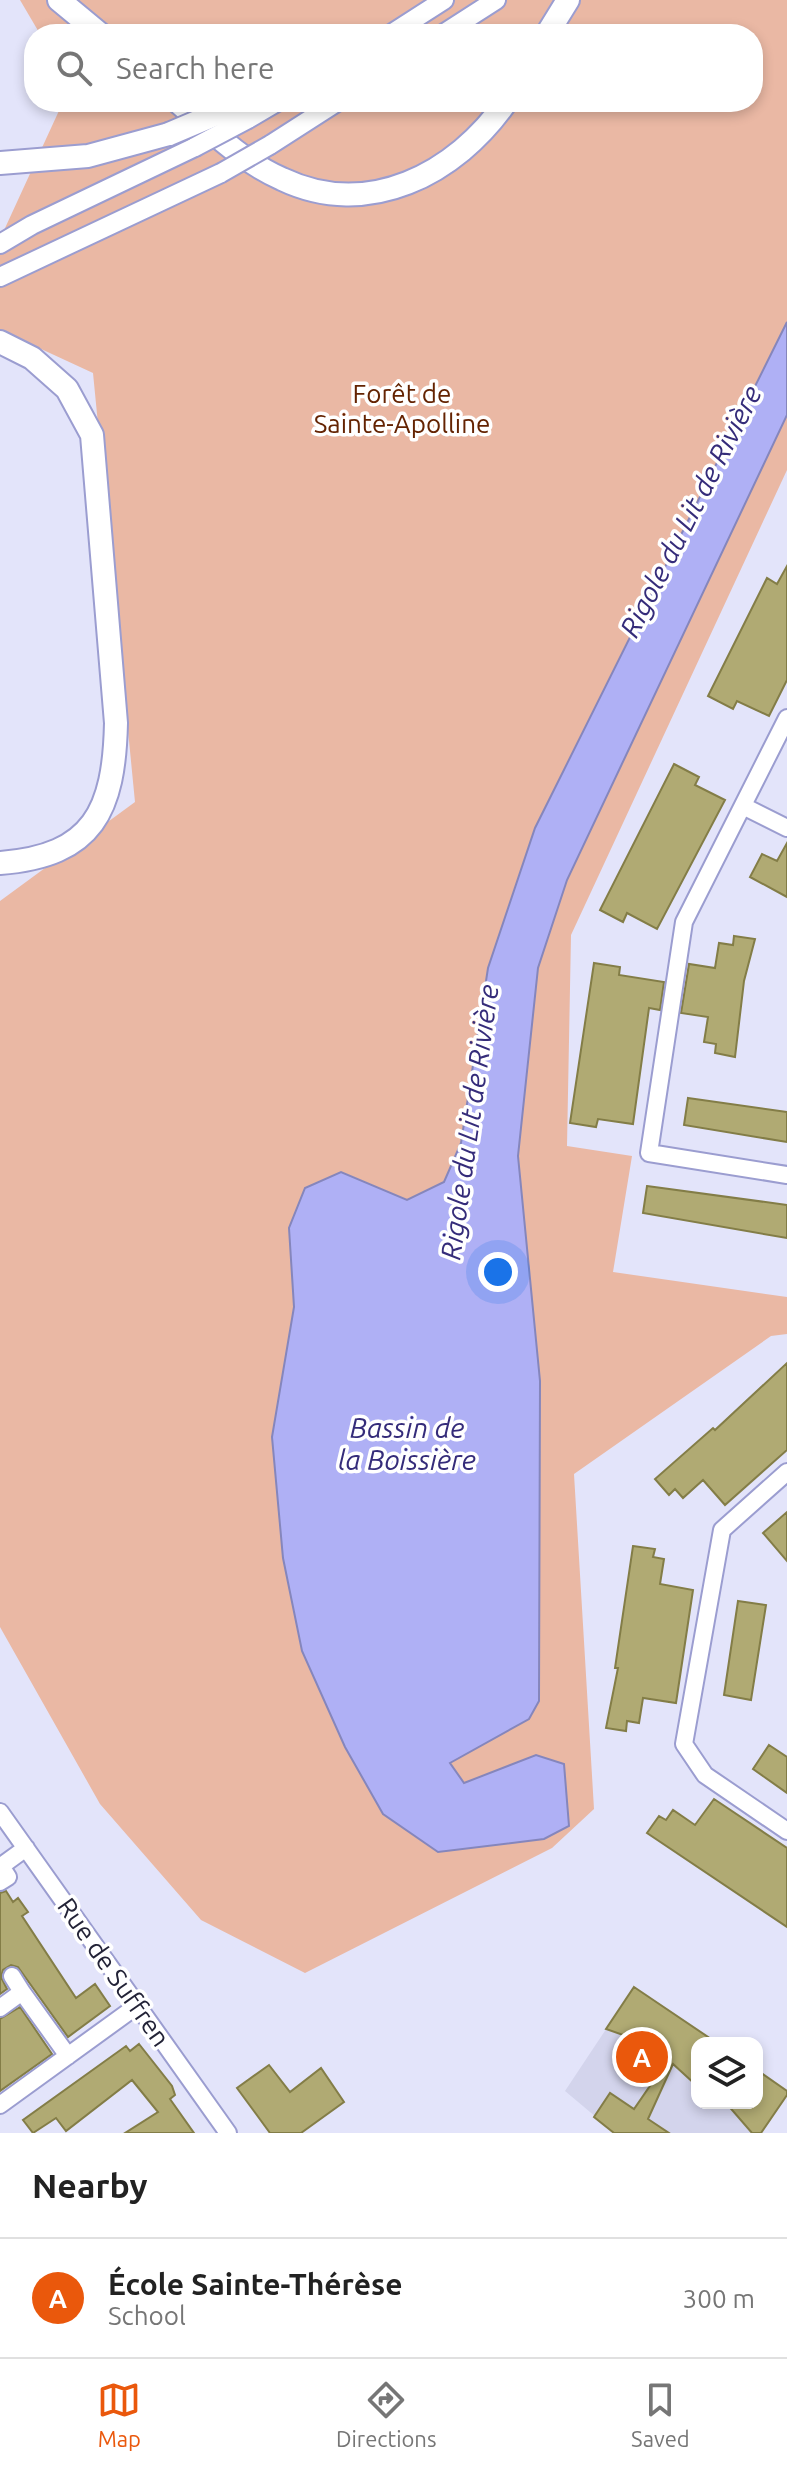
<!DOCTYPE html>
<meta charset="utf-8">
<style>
body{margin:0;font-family:Ubuntu,sans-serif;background:#f6f6f6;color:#222}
.controls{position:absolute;right:24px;bottom:24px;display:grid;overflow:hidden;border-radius:16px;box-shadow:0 4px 12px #0003}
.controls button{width:72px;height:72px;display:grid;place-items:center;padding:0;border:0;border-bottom:2px solid #e0e0e0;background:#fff;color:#222;font:40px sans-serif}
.you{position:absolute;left:498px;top:1272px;width:28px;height:28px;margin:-20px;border:6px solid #fff;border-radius:50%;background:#1a73e8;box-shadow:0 0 0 12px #1a73e833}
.badge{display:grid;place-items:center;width:52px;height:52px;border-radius:50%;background:#ea580c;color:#fff;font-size:26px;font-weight:700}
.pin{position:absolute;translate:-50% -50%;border:4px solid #fff;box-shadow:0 2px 8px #0006}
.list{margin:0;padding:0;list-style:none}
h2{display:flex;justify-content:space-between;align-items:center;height:104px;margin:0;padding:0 32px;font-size:34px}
h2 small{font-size:26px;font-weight:400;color:#767676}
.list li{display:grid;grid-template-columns:52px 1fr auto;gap:24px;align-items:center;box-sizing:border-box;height:120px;padding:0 32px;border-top:2px solid #e0e0e0}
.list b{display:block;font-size:30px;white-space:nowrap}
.list p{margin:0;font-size:26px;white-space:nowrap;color:#767676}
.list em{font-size:26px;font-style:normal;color:#767676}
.icon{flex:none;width:44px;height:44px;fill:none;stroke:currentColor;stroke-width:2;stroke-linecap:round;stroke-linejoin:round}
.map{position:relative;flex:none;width:787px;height:2133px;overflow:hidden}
.search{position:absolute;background:#fff;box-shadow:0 4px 12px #0003;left:24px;right:24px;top:24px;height:88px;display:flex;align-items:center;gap:20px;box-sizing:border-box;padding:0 28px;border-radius:32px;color:#767676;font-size:30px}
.sheet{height:224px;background:#fff}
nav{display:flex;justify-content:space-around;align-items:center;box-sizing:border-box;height:112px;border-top:2px solid #e0e0e0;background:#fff;font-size:22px;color:#767676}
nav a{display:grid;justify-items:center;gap:4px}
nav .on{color:#ea580c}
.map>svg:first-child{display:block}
.built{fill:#d3d4ec}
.green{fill:#eab8a4}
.water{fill:#afb0f5;stroke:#8586bc;stroke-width:2}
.building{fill:#b0aa73;stroke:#837d47;stroke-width:2}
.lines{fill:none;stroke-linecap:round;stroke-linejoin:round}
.minor-casing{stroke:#9b9dd0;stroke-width:20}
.tertiary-casing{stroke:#9b9dd0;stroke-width:22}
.secondary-casing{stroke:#9b9dd0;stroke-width:26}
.minor{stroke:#fff;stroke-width:16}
.tertiary{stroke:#fff;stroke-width:18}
.secondary{stroke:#fff;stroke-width:22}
.tertiary-bridge-casing{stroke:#9b9dd0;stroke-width:22;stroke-linecap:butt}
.secondary-bridge-casing{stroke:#9b9dd0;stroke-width:26;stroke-linecap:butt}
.tertiary-bridge{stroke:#fff;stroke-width:18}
.secondary-bridge{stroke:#fff;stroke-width:22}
.labels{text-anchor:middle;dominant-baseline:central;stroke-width:7;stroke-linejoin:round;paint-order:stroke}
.park-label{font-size:26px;fill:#642302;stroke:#fff}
.street-label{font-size:26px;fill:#232337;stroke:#fff}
.water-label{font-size:28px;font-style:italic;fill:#352c7a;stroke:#fff}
</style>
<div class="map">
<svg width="787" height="2133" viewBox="0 0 787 2133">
<rect width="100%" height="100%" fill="#e3e4fa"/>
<path class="built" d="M 634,1987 L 717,2043 L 697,2043 L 697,2103 L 757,2103 L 757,2070 L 787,2091 L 761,2133 L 615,2133 L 565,2091 Z"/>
<path class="green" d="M 20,0 L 787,0 L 787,322 L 535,828 L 488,968 L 461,1143 L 444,1182 L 408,1200 L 342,1172 L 306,1188 L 289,1228 L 294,1307 L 272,1437 L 302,1651 L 345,1747 L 383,1814 L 438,1852 L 536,1755 L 464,1783 L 450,1763 L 528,1719 L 539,1701 L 540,1381 L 518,1156 L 538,968 L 567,880 L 787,415 L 787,470 L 571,935 L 567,1146 L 632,1156 L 613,1272 L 787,1297 L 787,1334 L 771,1336 L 574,1474 L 594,1809 L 552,1848 L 305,1973 L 201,1920 L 100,1804 L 0,1627 L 0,901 L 135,802 L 93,373 L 0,330 L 0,239 L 63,102 L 753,102 L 753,34 L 40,34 Z"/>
<path class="water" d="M 787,322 L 787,415 L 567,880 L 538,968 L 518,1156 L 540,1381 L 539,1701 L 529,1719 L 450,1763 L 464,1783 L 536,1755 L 564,1764 L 569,1826 L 544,1839 L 438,1852 L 383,1814 L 345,1747 L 302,1651 L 283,1558 L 272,1437 L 294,1307 L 289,1228 L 305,1188 L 341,1172 L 407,1200 L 444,1182 L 461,1143 L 488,968 L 535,828 Z"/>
<path class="building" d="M 787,566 L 787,680 L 769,716 L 737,701 L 733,709 L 708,696 L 767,578 L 777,584 Z
M 674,764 L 699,777 L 695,785 L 725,800 L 657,929 L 627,913 L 623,922 L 600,910 Z
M 787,843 L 787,897 L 750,877 L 762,854 L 777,861 Z
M 734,936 L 755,939 L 744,981 L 735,1057 L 715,1053 L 716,1044 L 704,1042 L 708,1017 L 681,1013 L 689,964 L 715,968 L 719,943 L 733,945 Z
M 594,963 L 620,967 L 619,975 L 664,982 L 660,1010 L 649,1008 L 633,1124 L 598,1119 L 596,1127 L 570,1123 Z
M 688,1098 L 787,1112 L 787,1142 L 684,1125 Z
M 647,1186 L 787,1205 L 787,1238 L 643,1213 Z
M 787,1363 L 787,1450 L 725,1505 L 703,1480 L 683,1498 L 675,1489 L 669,1495 L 655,1479 L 713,1428 L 715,1430 Z
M 787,1512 L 787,1561 L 763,1533 Z
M 633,1546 L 655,1549 L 653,1557 L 664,1559 L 660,1584 L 693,1590 L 676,1703 L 643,1698 L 639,1723 L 627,1721 L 626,1731 L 606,1728 L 618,1668 L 615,1668 Z
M 738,1601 L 766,1605 L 751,1700 L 724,1695 Z
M 769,1745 L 787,1757 L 787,1793 L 753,1769 Z
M 714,1799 L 787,1848 L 787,1927 L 647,1833 L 659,1816 L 666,1820 L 673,1810 L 695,1825 Z
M 6,1891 L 13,1902 L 18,1898 L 28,1912 L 22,1916 L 76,1998 L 95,1984 L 110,2006 L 68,2037 L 18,1967 L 11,1965 L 3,1970 L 1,1977 L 7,1989 L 0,1994 L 0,1893 Z
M 634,1987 L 717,2043 L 697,2043 L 697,2086 L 673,2064 L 648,2119 L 669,2133 L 614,2133 L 594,2117 L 610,2093 L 634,2109 L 667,2061 L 645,2053 L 649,2044 L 606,2029 Z
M 20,2007 L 52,2054 L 0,2091 L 0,2019 Z
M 139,2044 L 172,2086 L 175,2095 L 170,2099 L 194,2133 L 125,2133 L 158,2112 L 132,2080 L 66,2131 L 56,2118 L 33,2133 L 23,2120 L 126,2046 L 130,2051 Z
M 269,2065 L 290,2092 L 321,2068 L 344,2102 L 301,2133 L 270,2133 L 237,2088 Z
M 757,2070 L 787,2091 L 787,2095 L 761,2133 L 752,2133 L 726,2103 L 757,2103 Z"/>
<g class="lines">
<defs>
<path id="minor" d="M 787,718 L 684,922 L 649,1153 L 787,1175
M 743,806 L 787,828
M 787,1472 L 722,1530 L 684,1744 L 705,1775 L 787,1831
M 0,1812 L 228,2133
M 0,1867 L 26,1848
M 0,1882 L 8,1877 L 1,1866
M 12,1976 L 22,1992
M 0,2008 L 22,1992 L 68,2056
M 0,2105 L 138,2005"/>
<path id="tertiary" d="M 391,34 L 444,0
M 443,34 L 496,0
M 248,119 L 277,102
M 270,145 L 337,102
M 0,244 L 32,225 L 195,147
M 0,277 L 221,173"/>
<path id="secondary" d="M 59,0 L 100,34
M 547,34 L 568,0
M 178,102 C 210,130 243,162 282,179 C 368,220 456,174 506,102
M 0,163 L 88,156 L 169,134
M 0,342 L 32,358 L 67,389 L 92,435 L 116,723 C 114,810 94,856 0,863"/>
</defs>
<use href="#minor" class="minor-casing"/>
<use href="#tertiary" class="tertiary-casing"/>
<use href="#secondary" class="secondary-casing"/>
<use href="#minor" class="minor"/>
<use href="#tertiary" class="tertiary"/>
<use href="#secondary" class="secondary"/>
<defs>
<path id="tertiary-bridge" d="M 195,147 L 248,119
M 221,173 L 270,145"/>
<path id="secondary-bridge" d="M 169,134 L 235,106"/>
</defs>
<use href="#tertiary-bridge" class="tertiary-bridge-casing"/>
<use href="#secondary-bridge" class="secondary-bridge-casing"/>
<use href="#tertiary-bridge" class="tertiary-bridge"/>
<use href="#secondary-bridge" class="secondary-bridge"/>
</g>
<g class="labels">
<g class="park-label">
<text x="402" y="393">Forêt de<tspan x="402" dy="30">Sainte-Apolline</tspan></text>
</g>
<g class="street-label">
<text transform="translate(114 1972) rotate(55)">Rue de Suffren</text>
</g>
<g class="water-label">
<text transform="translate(690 511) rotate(-63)">Rigole du Lit de Rivière</text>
<text transform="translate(469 1122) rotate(-82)">Rigole du Lit de Rivière</text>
<text x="407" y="1427">Bassin de<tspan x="407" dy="32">la Boissière</tspan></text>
</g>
</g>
</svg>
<div class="controls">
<button><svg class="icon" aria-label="layers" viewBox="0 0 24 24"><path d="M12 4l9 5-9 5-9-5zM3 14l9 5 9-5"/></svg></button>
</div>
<div class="you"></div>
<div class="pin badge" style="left:642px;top:2057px">A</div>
<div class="search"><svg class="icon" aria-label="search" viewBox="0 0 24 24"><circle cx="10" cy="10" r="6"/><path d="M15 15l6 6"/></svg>Search here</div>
</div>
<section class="sheet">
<h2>Nearby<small></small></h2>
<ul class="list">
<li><span class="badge">A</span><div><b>École Sainte-Thérèse</b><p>School</p></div><em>300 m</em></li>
</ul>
</section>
<nav>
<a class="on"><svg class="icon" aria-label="map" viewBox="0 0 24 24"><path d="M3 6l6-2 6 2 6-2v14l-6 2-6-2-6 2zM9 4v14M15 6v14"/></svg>Map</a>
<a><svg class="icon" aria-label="directions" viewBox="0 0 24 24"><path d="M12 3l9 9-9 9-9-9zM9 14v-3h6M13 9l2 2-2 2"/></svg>Directions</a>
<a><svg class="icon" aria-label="saved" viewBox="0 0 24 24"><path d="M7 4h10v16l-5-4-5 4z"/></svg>Saved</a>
</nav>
